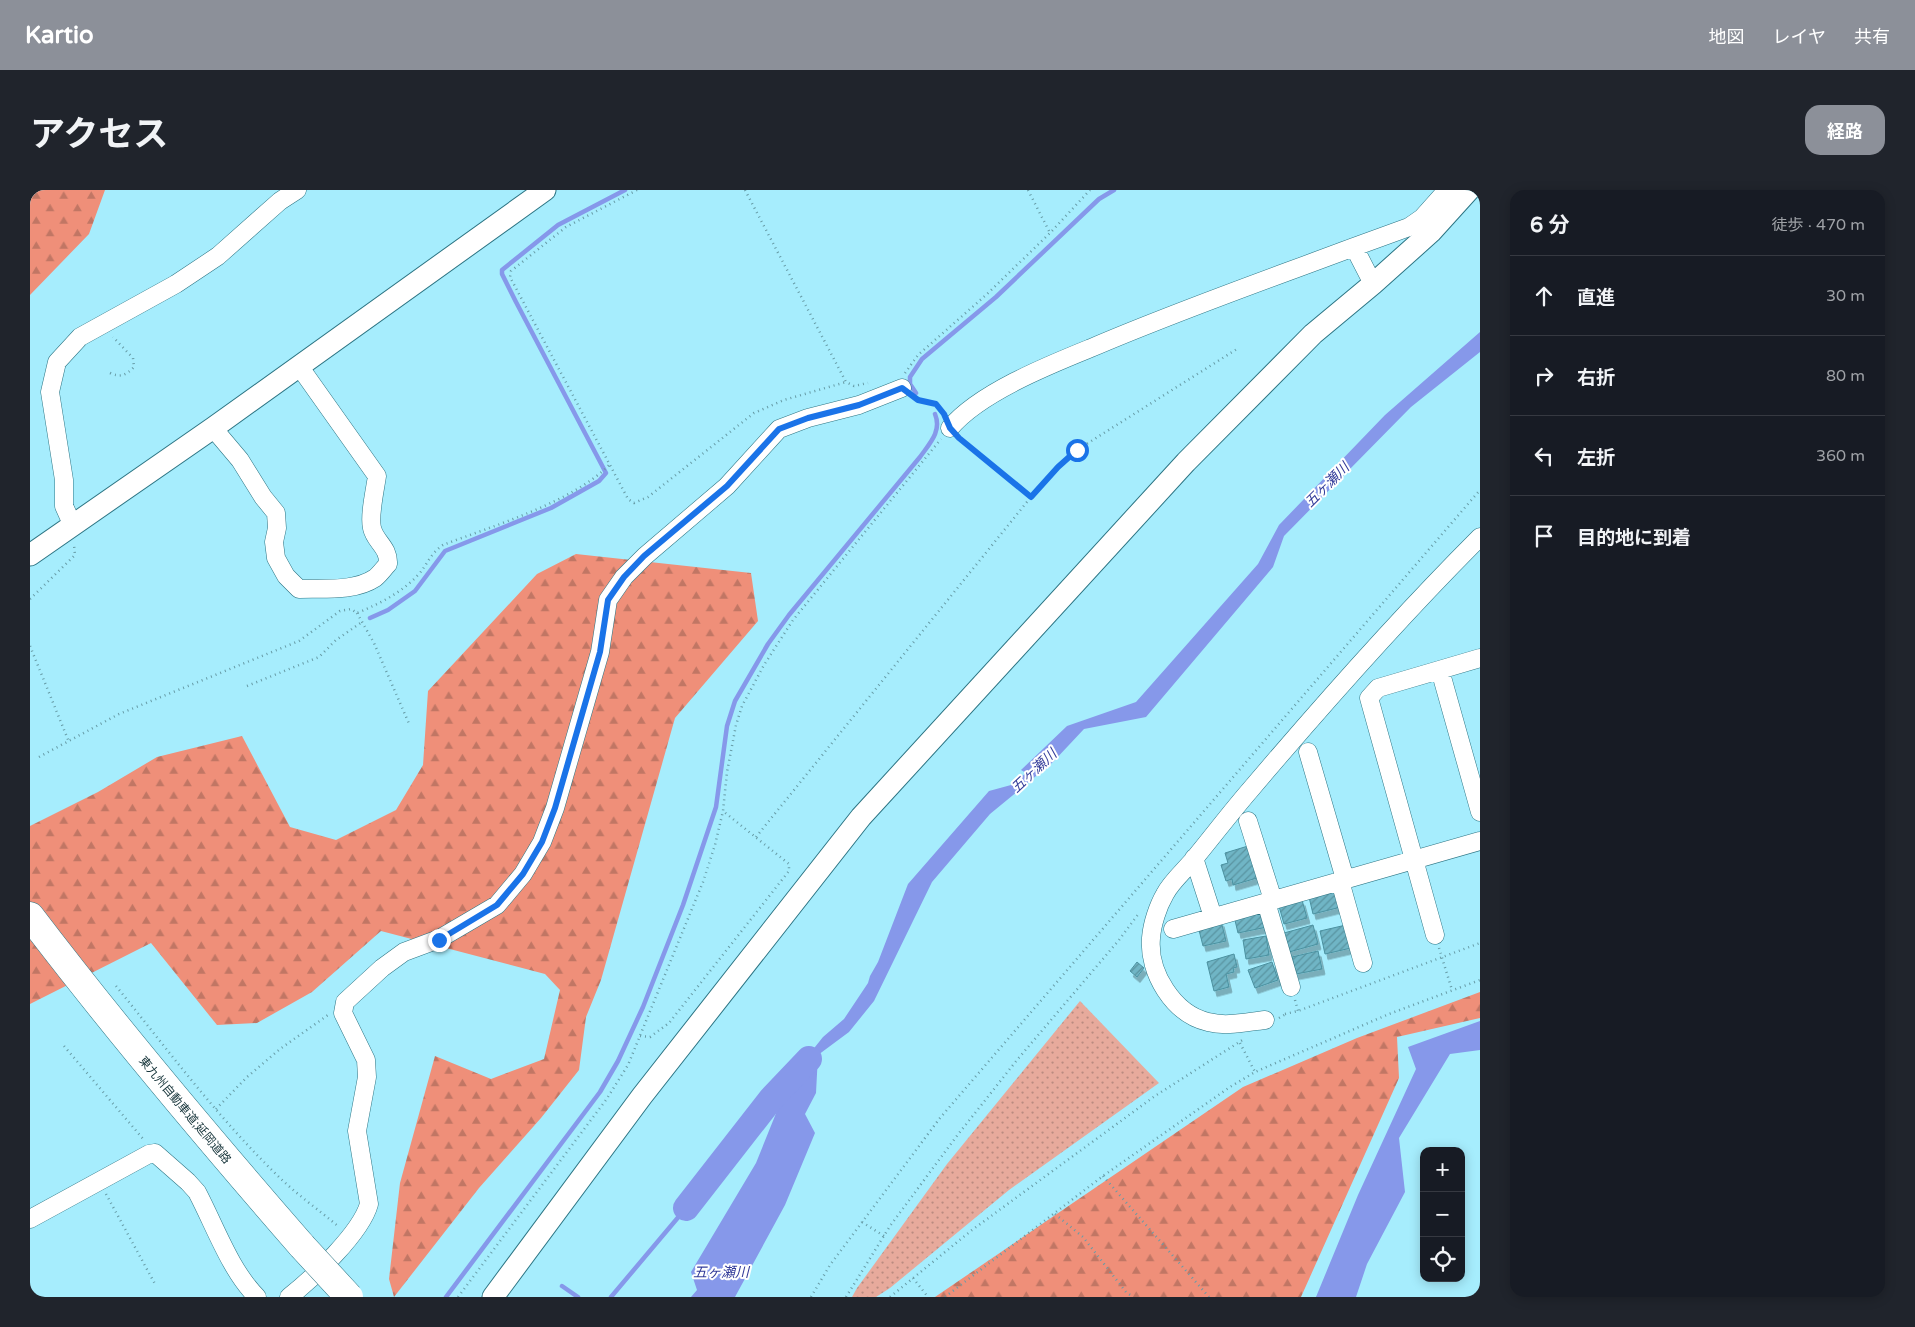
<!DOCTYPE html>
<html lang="ja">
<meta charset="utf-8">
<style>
body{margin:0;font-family:"Varela Round","Noto Sans JP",sans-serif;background:#20242c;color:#f1f3f6}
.controls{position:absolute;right:15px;bottom:15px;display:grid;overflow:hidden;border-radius:10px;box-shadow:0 2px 12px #0003}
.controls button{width:45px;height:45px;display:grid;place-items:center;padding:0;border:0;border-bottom:1px solid #363941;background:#171b24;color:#f1f3f6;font:25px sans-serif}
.stop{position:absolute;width:15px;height:15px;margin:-11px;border:4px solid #1a73e8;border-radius:50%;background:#fff}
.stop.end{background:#1a73e8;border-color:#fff;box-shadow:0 1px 5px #0008}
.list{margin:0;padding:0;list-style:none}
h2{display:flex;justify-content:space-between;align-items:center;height:65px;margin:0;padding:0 20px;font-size:21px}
h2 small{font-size:16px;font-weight:400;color:#9ea1a6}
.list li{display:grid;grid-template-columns:32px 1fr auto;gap:15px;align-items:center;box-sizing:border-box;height:80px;padding:0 20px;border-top:1px solid #363941}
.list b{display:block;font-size:19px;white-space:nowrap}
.list em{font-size:16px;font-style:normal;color:#9ea1a6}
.icon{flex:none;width:28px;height:28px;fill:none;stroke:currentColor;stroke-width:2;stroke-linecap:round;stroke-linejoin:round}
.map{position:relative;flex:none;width:1450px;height:1107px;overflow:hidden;border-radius:15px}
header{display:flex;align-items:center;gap:30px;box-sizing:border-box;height:70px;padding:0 25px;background:#8c9099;color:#fff}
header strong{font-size:24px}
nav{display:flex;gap:28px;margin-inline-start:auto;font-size:18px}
.intro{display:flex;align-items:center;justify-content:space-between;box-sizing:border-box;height:120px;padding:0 30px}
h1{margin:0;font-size:35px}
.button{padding:12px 22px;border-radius:15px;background:#8c9099;color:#fff;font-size:18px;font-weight:700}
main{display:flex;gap:30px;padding:0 30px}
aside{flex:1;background:#171b24;border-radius:15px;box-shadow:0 2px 12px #0003}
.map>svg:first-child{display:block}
.forest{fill:url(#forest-firs)}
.park{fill:url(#park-dots)}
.water{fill:#8698ea}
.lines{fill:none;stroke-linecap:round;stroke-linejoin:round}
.stream{stroke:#8698ea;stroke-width:4.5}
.river{stroke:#8698ea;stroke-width:26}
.building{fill:url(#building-hatch);stroke:#4b91a0;filter:url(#shadow)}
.minor-casing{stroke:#2d7584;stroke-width:19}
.tertiary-casing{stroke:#2d7584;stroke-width:23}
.motorway-casing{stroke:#2d7584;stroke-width:29}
.path{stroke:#679ca7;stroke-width:2.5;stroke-dasharray:1 4;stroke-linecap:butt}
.minor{stroke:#fff;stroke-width:18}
.tertiary{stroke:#fff;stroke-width:21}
.motorway{stroke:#fff;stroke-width:28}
.motorway-bridge-casing{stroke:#2d7584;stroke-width:29;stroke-linecap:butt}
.motorway-bridge{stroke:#fff;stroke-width:28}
.route{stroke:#1a73e8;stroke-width:6}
.labels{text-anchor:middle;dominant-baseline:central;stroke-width:4;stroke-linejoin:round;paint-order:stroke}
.street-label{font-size:12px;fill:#16343a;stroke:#fff}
.water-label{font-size:14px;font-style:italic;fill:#323b99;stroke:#fff}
</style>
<header>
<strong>Kartio</strong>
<nav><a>地図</a><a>レイヤ</a><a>共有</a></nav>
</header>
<div class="intro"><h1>アクセス</h1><a class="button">経路</a></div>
<main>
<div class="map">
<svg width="1450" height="1107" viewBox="0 0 1450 1107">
<defs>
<pattern id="forest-firs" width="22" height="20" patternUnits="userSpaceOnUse" patternTransform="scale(1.25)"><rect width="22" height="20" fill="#ef8f79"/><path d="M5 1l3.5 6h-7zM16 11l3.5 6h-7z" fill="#c17664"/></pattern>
<pattern id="park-dots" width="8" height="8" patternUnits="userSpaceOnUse" patternTransform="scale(1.25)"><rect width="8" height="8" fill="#e7aa9c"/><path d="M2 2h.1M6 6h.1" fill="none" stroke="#ba8b80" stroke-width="1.8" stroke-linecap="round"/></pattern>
<pattern id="building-hatch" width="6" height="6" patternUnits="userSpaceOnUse" patternTransform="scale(1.25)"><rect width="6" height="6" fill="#6fb5c5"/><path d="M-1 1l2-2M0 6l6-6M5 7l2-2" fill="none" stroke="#5a94a1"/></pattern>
<filter id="shadow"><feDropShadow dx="3" dy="5.5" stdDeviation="0" flood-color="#0004"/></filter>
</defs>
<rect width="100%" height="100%" fill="#a6edfd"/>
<path class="forest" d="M 0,0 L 75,0 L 59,44 L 0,105 Z
M 546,364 L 721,383 L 728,431 L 645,528 L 571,790 L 556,827 L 549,880 L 511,928 L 449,998 L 364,1107 L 359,1089 L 370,993 L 405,866 L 461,889 L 514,869 L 530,800 L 515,784 L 351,741 L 282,802 L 227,833 L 187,835 L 121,753 L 0,814 L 0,636 L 68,602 L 127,567 L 212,546 L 260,637 L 306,650 L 366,620 L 393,575 L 398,501 L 507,384 Z
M 1450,802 L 1450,828 L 1367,847 L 1369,888 L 1271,1107 L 905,1107 L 1213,897 L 1327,848 Z"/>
<path class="park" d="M 1050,811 L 1129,893 L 979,1000 L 860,1098 L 846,1107 L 822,1107 L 827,1098 L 917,974 Z"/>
<path class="water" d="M 1450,142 L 1450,162 L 1381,217 L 1254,346 L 1243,377 L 1116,527 L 1054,539 L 1023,572 L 960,624 L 902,692 L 844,811 L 819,842 L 788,865 L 786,903 L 775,924 L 785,943 L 755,1015 L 705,1107 L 661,1107 L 667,1100 L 661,1082 L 726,973 L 751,911 L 777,867 L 793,847 L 814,829 L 838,793 L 840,786 L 848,772 L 878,694 L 959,601 L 981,595 L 996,583 L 991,580 L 1037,536 L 1106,512 L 1228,374 L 1249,335 L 1355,225 Z
M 1450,831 L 1450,860 L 1420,864 L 1369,948 L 1375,1002 L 1337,1074 L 1326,1107 L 1286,1107 L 1328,1005 L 1386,879 L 1378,857 Z"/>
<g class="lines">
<path class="stream" d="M 886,203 L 880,194 L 880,187 L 892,169 L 966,107 L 1069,9 L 1084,0
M 340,428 L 358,420 L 385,401 L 415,361 L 521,318 L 569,291 L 576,283 L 486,112 L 472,84 L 472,80 L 528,35 L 595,0
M 532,1096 L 548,1107
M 416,1107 L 570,902 L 588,871 L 613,817 L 653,715 L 686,617 L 697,536 L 705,511 L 738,454 L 759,425 L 890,267 C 900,253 912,241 905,224
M 581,1107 L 656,1018"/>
<path class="river" d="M 656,1018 L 741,909 L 779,869"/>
</g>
<path class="building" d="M 1218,656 L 1227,688 L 1203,695 L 1202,689 L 1196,691 L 1191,675 L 1198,673 L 1195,663 Z
M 1307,700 L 1311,717 L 1283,724 L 1279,707 Z
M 1272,710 L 1277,728 L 1254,734 L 1249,716 Z
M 1233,719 L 1237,737 L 1208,743 L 1204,726 Z
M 1191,731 L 1196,751 L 1173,756 L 1168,736 Z
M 1283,735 L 1288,754 L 1259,762 L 1254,743 Z
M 1316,735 L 1321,758 L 1295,764 L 1290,741 Z
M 1236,746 L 1239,765 L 1216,769 L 1213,750 Z
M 1288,761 L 1292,779 L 1266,784 L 1262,767 Z
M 1204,764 L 1207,777 L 1203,778 L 1204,782 L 1196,784 L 1199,797 L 1184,801 L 1177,772 Z
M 1107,772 L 1114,778 L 1107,787 L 1100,781 Z
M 1242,772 L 1248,790 L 1225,798 L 1218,780 Z"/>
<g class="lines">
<defs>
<path id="minor" d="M 1324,57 L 1379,37 L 1392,28 L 1417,0
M 183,238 L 210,270 L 233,307 L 246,323 L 247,338 L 244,352 L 246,368 L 256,386 L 269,399 C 293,398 324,402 345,388 C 350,384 354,378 358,374 C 359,357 345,352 342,338 C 339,326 345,300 347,286 L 269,176
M 920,238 C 949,203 1019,175 1061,158 C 1147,121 1236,90 1324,57 L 1343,94
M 43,336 L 34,316 L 34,290 L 20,202 L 27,172 L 50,147 L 146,94 L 188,66 L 250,11 L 267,0
M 1410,480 L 1450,622
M 1278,562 L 1315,689
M 1218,631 L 1243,710
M 1164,668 L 1183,727
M 1310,691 L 1333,773
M 1236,712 L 1261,797
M 1143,739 L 1450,651
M 1405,745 L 1339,508 L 1348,498 L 1450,468
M 1235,830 C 1216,832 1196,837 1178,832 C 1143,824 1118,782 1121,748 C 1122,734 1128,716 1135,704 C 1141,692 1155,680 1164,669 C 1183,646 1201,622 1221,599 C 1294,513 1370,427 1450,347
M 0,1029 L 119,964 L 125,963 L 158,992 L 167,1002 C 185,1036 200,1080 227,1107
M 259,1107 C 283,1088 331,1043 339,1014 L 327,941 L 337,887 L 336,870 L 313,823 L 315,812 L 352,778 L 374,762 L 409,749 L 467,715 L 493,684 L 512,652 L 525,618 L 570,462 L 578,410 L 594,387 L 615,366 L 697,296 L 749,239 L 778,228 L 829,215 L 872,198"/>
<path id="tertiary" d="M 0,365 L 183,238 L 515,0
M 463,1107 L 612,906 L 831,627 L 1156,272 L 1283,144 L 1343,94 L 1401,42 L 1439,0"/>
<path id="motorway" d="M 0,726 C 86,839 178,948 272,1056"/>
</defs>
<use href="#minor" class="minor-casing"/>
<use href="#tertiary" class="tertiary-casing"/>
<use href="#motorway" class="motorway-casing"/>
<path class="path" d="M 607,0 L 536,37 L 481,81 L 480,87 L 598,309 L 604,313 L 618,307 L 724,223 L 754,210 L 816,192
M 715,0 L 816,192 L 824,196 L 838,193
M 998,0 L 1020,43
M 80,183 C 91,188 96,185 104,177 L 103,168 L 83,147
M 875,183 L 888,165 L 956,105 L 1020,43 L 1060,0
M 884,207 L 906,214 L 913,223
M 929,248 L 1001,307
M 0,409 L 45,365 L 44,355
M 327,423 L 344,453 L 380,536
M 0,456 L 39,552
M 217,496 L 289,467 L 306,450 L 332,432
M 9,567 L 89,524 L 269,451 L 310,421 L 321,419 L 327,423 C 349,414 371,403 388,385 C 398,374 399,365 413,355 C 462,336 544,312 580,274
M 726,647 L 1001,307 L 1028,277 L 1047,260 L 1207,159
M 1409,758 L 1422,800
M 86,796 C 138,860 188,928 247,985 C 266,1004 289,1020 309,1037
M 1265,810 L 1268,821
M 1255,824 L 1268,821 L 1450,753
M 1249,828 L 1256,824
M 610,846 L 620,847 L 639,833 L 759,681 L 759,674 L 693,621
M 1210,853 L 1225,882
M 34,856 L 114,950
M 186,919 L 217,887 L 250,859 L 298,825
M 1073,986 L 1179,1107
M 76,1004 L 125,1094
M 1025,1024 L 1053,1047 L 1096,1102 L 1103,1107
M 832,1032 L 854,1046
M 883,1088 L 898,1107
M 428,1107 L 576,910 L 598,875 L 673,692 L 685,655 L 693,621 L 697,582 L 706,535 L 712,516 L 734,475 L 763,430 L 911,249
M 781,1107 L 800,1075 L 910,928 L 1450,300
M 816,1107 L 860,1036 L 926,947 L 987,870 L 1089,750 L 1109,723
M 860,1107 L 942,1040 L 1125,906 L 1214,849
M 915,1107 L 1073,986 L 1200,897 L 1225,882 L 1359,824 L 1450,790"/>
<use href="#minor" class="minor"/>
<use href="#tertiary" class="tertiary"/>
<use href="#motorway" class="motorway"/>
<defs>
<path id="motorway-bridge" d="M 272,1056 L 319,1107"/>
</defs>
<use href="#motorway-bridge" class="motorway-bridge-casing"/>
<use href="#motorway-bridge" class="motorway-bridge"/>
</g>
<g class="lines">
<path class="route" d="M 409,750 L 467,715 L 493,684 L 512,652 L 525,618 L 570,462 L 578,410 L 594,387 L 614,366 L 697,296 L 749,239 L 778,228 L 829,215 L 872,198 L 888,210 L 906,214 L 914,224 L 920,238 L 929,248 L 1001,307 L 1028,277 L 1047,260"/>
</g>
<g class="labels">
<g class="street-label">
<text transform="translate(155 920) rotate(50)">東九州自動車道;延岡道路</text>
</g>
<g class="water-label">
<text transform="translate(1297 295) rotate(-45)">五ヶ瀬川</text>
<text transform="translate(1004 581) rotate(-43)">五ヶ瀬川</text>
<text x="691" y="1082">五ヶ瀬川</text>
</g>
</g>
</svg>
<div class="controls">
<button>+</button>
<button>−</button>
<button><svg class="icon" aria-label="locate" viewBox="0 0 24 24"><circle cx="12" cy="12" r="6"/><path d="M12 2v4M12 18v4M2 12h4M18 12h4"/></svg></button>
</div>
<div class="stop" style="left:1047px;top:260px"></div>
<div class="stop end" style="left:409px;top:750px"></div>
</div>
<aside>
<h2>6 分<small>徒歩 · 470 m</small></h2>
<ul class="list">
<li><svg class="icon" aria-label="ahead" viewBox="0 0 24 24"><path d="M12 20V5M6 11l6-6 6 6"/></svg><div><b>直進</b></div><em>30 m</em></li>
<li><svg class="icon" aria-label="right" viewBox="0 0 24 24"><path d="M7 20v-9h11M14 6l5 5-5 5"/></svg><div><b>右折</b></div><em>80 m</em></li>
<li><svg class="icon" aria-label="left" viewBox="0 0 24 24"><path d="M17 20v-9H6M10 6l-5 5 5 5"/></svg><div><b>左折</b></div><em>360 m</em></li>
<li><svg class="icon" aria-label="arrive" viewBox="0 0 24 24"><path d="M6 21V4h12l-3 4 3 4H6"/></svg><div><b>目的地に到着</b></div></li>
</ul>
</aside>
</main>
